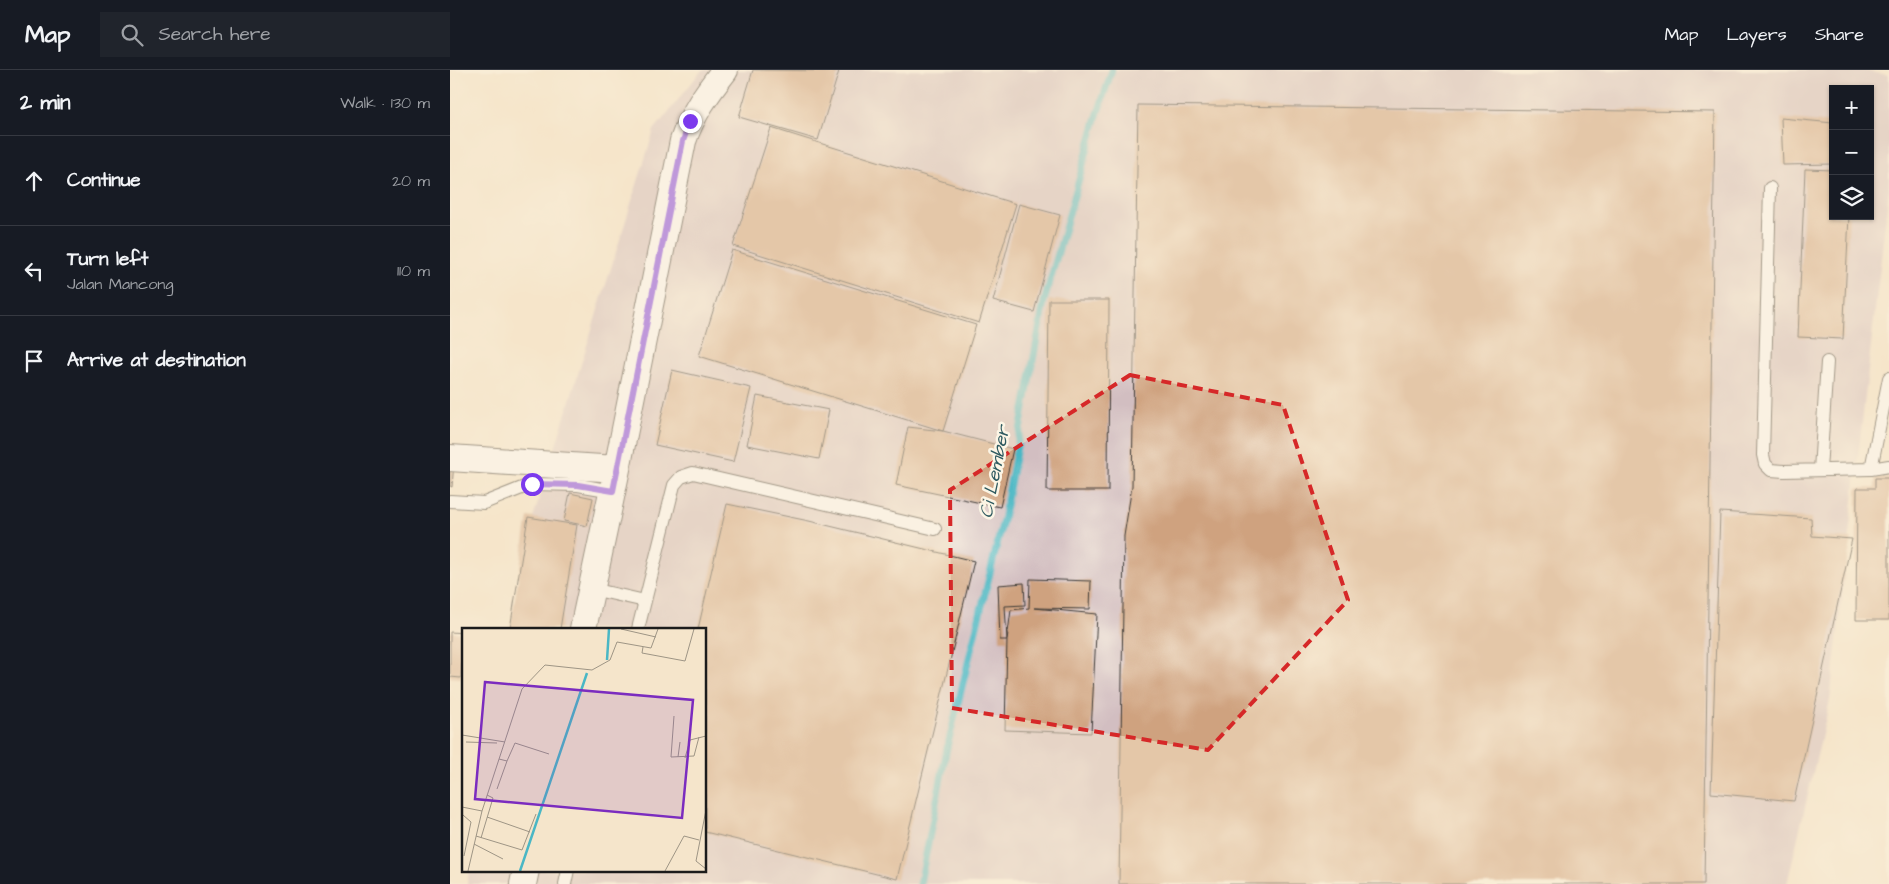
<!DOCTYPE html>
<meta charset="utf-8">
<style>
body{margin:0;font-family:"Architects Daughter",sans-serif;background:#20242c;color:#f1f3f6}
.controls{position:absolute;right:15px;top:15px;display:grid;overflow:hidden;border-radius:0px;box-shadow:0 1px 4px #0004}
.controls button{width:45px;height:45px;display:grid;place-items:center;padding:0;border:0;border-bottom:1px solid #363941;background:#171b24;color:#f1f3f6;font:25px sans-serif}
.stop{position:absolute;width:15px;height:15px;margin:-11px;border:4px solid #7c3aed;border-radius:50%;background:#fff}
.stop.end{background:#7c3aed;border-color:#fff;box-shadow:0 1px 5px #0008}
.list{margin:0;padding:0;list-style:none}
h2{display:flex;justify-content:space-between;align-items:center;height:65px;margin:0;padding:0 20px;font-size:21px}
h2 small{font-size:16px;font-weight:400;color:#9ea1a6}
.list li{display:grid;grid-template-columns:32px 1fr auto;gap:15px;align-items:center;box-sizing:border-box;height:90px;padding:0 20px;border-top:1px solid #363941}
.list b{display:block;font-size:19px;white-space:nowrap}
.list p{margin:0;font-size:16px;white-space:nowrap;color:#9ea1a6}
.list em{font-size:16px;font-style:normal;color:#9ea1a6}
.icon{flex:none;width:28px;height:28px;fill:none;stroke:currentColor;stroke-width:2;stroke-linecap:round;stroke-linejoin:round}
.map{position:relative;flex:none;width:1439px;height:814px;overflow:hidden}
header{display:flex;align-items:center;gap:30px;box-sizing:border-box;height:70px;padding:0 25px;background:#171b24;border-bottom:1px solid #363941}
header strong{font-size:24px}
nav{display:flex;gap:28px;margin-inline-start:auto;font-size:18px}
.search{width:350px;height:45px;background:#20242c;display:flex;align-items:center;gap:12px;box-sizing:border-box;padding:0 18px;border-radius:0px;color:#9ea1a6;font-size:19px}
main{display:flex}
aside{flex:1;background:#171b24}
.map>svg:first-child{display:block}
.industrial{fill:#d2bec1;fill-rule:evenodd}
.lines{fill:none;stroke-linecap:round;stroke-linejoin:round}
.stream{stroke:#4ab7c5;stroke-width:7}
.building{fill:#cfa27f}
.lane-casing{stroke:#3d3a36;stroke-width:14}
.street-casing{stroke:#3d3a36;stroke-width:28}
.lane{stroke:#fff;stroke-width:12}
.street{stroke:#fff;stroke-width:26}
.route{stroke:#7c3aed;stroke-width:6}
.marked{fill:none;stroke:#d62828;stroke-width:4;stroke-dasharray:10 6;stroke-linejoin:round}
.labels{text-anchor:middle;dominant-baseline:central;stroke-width:5;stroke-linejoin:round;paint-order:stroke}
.water-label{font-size:19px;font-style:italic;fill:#2e5a60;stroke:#fcf5e5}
.inset-river{fill:none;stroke:#4ab7c5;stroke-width:2.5}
.inset-road{fill:none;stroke:#9e9585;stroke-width:1}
.view{fill:#7b2cbf;fill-opacity:0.15;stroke:#7b2cbf;stroke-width:2.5}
.inset-edge{fill:none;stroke:#1c1c1c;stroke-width:2.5}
</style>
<header>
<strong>Map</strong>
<div class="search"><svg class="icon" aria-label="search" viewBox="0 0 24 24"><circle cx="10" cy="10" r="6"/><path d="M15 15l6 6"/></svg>Search here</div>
<nav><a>Map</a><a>Layers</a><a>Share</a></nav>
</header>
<main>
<aside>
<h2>2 min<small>Walk · 130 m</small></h2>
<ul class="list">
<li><svg class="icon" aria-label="ahead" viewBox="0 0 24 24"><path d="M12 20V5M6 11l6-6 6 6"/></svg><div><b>Continue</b></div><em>20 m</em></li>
<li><svg class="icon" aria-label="left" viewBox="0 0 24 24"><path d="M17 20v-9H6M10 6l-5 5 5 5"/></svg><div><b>Turn left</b><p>Jalan Mancong</p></div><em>110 m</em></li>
<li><svg class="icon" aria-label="arrive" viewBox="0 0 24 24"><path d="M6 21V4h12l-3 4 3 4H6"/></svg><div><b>Arrive at destination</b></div></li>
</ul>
</aside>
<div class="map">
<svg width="1439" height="814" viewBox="0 0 1439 814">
<rect width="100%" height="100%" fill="#fcf5e5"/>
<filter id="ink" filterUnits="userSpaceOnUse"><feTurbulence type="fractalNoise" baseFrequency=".02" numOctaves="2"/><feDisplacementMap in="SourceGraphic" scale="10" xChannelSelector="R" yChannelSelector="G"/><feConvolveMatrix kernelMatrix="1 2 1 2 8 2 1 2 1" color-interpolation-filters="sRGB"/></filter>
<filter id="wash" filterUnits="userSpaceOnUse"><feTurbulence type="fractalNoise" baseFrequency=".0096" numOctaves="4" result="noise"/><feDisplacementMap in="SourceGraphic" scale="20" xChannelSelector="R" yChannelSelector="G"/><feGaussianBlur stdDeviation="1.12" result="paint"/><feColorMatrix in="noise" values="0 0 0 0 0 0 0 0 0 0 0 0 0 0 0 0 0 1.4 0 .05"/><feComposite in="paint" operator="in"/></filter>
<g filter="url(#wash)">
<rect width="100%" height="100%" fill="#f5e5cb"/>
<path class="industrial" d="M 252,0 L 1409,0 L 1439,5 L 1439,119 L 1380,630 L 1337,814 L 17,814 L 19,800 L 255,800 L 255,559 L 61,559 L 76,471 L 204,60 ZM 1383,19 L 1420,19 L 1420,146 L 1383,146 Z"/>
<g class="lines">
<path class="stream" d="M 470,814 L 497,678 L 554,446 L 594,232 L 647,46 L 662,0"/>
</g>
<g id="blocks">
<path class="building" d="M 303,0 L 389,1 L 368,70 L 289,47 Z
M 688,35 L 1265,42 L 1254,814 L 669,814 L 674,466 L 682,416 Z
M 1331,48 L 1383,53 L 1383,94 L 1333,95 Z
M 321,58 L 566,134 L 529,253 L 283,176 Z
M 1355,99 L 1383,100 L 1383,146 L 1399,146 L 1393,269 L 1348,267 Z
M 569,134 L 610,145 L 584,242 L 543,231 Z
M 282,180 L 526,255 L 493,361 L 249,286 Z
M 599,230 L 659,230 L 658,421 L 597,421 Z
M 222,300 L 301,318 L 283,392 L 205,375 Z
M 307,326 L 379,340 L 369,389 L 297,375 Z
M 458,357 L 493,361 L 563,379 L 550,437 L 446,415 Z
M 0,392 L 4,392 L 2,417 L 0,416 Z
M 1425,408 L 1439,408 L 1439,550 L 1406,550 L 1407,418 L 1425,418 Z
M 120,423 L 143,428 L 137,456 L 114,451 Z
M 277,434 L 359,451 L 524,491 L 447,809 L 255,762 L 255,559 L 248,559 Z
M 1270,442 L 1361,448 L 1362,466 L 1402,469 L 1344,731 L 1261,723 Z
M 78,447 L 127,455 L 110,559 L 60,559 Z
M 580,509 L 641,511 L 640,539 L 584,538 L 647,544 L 641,663 L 555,660 L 557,570 L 561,540 L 579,538 Z
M 574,513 L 575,535 L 555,536 L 557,570 L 550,570 L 548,515 Z
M 0,562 L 14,563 L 11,608 L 0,607 Z"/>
</g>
</g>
<g filter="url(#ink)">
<use href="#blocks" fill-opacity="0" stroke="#3d3a36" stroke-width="1"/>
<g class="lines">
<defs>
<path id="lane" d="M 1320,118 L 1313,385 L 1315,394 L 1321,400 L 1334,401 L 1421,399 L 1439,396
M 1421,399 L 1439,308
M 1370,400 L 1377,292
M 0,431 L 34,433 L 82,414 L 128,415 L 163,421
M 142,519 L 195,531 L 188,559
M 195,531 L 224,415 L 231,407 L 243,403 L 485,459
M 115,814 L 118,800"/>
<path id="street" d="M 0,388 L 167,399
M 133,559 L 167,399 L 233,71 C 242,44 257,23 275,0
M 73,814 L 76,800"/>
</defs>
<use href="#lane" class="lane-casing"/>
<use href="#street" class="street-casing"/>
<use href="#lane" class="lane"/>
<use href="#street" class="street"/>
</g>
</g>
<g class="lines" filter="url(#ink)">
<path class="route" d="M 82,414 L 128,415 L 163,421 L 233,71 L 240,51"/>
</g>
<path d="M0 0H1439V814H0ZM 680,305 L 833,335 L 898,530 L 758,680 L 502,638 L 500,420 Z" fill="#f5e5cb" fill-opacity=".55" fill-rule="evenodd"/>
<path class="marked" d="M 680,305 L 833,335 L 898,530 L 758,680 L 502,638 L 500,420 Z"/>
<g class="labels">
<g class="water-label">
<text transform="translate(545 402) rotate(-79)">Ci Lember</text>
</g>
</g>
<g transform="translate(12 558)">
<rect width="244" height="244" fill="#f5e5cb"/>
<path class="inset-river" d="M 145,32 L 147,1M 58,243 L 125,45"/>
<path class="inset-road" d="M 159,1 L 194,9M 181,19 L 180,25 L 223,33 L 232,1M 212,88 L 209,129 L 232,128 L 237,109M 0,107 L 43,114M 4,114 L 35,115M 216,129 L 218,114M 223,130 L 228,112 L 244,108M 45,133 L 53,115 L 87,126M 35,161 L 45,133 L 37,131M 0,179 L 20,183M 244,182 L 234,233 L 244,241M 1,187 L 9,194 L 2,228M 25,189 L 68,204M 14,208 L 60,222 L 74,186M 19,210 L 31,170 L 25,167M 12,216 L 41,231M 6,243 L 20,183 L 60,61 L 83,37 L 130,42 L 148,32 L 155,14 L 189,20 L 196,1M 203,243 L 222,208 L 237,212"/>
<path class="view" d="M 23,54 L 231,72 L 220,190 L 13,171 Z"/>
<rect width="244" height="244" class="inset-edge"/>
</g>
</svg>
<div class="controls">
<button>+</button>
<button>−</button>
<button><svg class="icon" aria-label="layers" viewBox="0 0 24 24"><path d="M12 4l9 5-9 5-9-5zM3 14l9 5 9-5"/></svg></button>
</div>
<div class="stop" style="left:82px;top:414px"></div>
<div class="stop end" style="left:240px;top:51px"></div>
</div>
</main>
